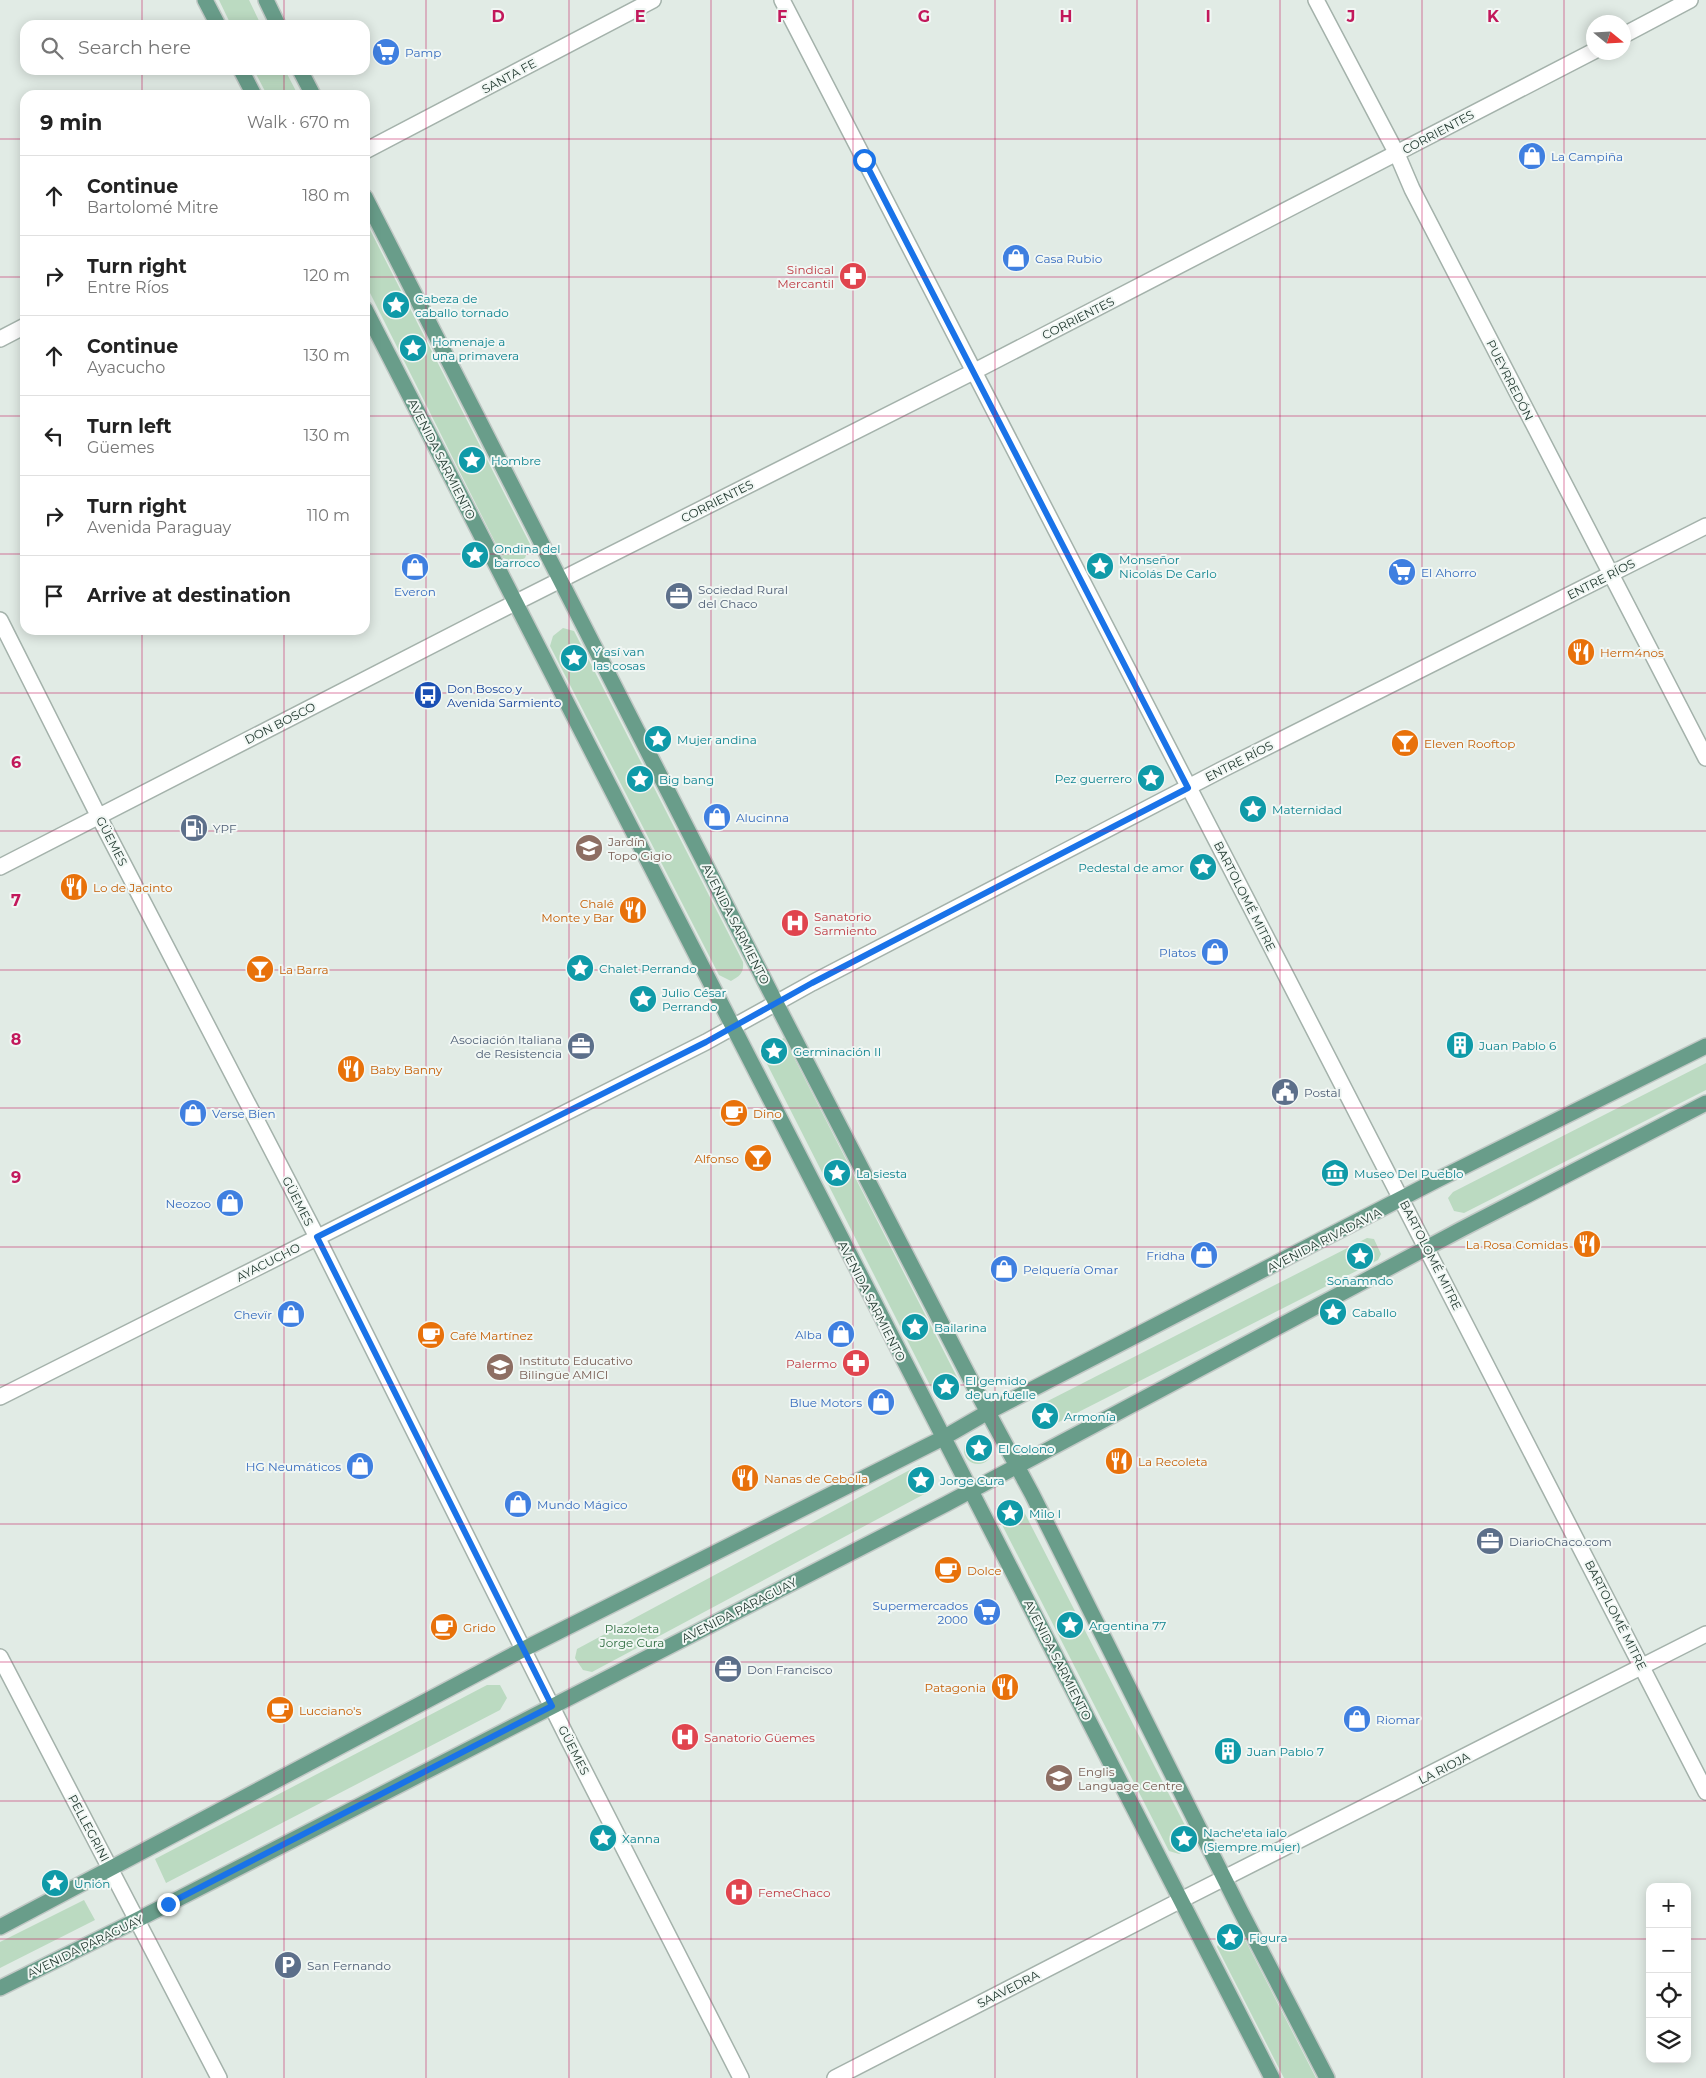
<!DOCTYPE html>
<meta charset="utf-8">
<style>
body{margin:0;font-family:Montserrat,sans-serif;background:#f6f6f6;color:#222}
.controls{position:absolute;right:15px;bottom:15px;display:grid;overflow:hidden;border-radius:10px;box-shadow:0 2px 12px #0003}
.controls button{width:45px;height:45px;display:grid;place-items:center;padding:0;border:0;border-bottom:1px solid #e0e0e0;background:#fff;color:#222;font:25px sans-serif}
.compass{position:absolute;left:1586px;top:15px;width:45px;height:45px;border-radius:50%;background:#fff;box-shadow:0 2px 12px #0003;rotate:108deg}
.stop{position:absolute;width:15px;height:15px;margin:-11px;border:4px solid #1a73e8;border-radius:50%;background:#fff}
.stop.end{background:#1a73e8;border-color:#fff;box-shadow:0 1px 5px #0008}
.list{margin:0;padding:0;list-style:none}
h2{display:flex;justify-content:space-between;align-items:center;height:65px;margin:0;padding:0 20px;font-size:21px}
h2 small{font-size:16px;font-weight:400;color:#767676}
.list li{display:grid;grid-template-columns:32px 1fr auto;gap:15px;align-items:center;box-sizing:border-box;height:80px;padding:0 20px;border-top:1px solid #e0e0e0}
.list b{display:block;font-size:19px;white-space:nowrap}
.list p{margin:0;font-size:16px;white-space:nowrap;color:#767676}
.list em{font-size:16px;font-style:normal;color:#767676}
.icon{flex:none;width:28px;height:28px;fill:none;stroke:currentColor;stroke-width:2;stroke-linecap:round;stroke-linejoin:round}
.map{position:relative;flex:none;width:1706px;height:2078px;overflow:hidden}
.search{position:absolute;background:#fff;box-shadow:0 2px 12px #0003;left:20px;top:20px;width:350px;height:55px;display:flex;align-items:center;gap:12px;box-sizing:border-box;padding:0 18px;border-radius:15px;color:#767676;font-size:19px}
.panel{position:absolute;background:#fff;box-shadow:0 2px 12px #0003;left:20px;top:90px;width:350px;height:545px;border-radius:15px}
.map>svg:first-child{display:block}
.green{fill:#bbdac1}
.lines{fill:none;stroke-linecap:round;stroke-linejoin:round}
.minor-casing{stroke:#a4b2ab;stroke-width:18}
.major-casing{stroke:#c1c8c5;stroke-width:18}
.minor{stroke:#fff;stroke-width:15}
.major{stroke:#699d8a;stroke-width:15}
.route{stroke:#1a73e8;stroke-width:6}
.grid{fill:none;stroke:#c2185b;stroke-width:1;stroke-opacity:0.55}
.labels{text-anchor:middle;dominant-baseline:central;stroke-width:4;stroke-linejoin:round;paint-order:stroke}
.shop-label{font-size:12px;fill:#366cbe;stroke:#f1f7f4;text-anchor:start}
.street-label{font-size:12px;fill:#233a31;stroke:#f1f7f4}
.health-label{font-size:12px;fill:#be3a42;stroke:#f1f7f4;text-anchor:start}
.culture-label{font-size:12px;fill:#0d838f;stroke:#f1f7f4;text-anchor:start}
.service-label{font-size:12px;fill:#4e5e75;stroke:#f1f7f4;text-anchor:start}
.food-label{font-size:12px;fill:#c56008;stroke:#f1f7f4;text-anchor:start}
.transit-label{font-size:12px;fill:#164399;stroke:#f1f7f4;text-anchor:start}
.education-label{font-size:12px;fill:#785e54;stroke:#f1f7f4;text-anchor:start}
.park-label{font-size:12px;fill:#306e42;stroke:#f1f7f4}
.grid-label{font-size:16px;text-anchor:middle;font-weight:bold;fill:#c2185b;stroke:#f1f7f4;stroke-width:4;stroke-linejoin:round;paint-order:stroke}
</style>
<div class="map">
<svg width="1706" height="2078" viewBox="0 0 1706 2078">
<rect width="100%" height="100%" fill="#e1ebe5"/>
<path class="green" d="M 219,0 L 249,0 L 261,25 L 231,25 Z
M 254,70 L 285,70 L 298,95 L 267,95 Z
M 365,220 L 530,544 L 525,558 L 516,562 L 503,558 L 365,283 Z
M 563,628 L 574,631 L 743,962 C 744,973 740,976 731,981 L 719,975 L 550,646 L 553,636 Z
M 784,1038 L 960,1383 L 959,1393 L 947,1400 L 937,1399 L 760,1050 Z
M 1706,1063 L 1706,1090 L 1464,1213 L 1454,1211 L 1448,1198 L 1453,1192 Z
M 1367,1238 L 1374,1239 L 1381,1254 L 1378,1260 L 1049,1427 L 1038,1425 L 1033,1414 L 1036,1407 Z
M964 1450a14 14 0 1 1 28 0a14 14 0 1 1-28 0Z
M 919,1465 C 927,1470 933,1481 930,1491 L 592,1672 L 583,1670 L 575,1658 L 577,1649 Z
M 1011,1500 L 1020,1504 L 1193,1841 L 1189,1850 L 1179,1854 L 1169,1851 L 997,1515 L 1000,1507 Z
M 487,1685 L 500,1685 L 507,1698 L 500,1710 L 166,1883 L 155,1859 Z
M 84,1900 L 95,1920 L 0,1968 L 0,1942 Z
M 1233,1931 L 1241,1932 L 1316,2078 L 1284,2078 L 1217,1947 L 1220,1939 Z"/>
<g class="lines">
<defs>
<path id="minor" d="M 782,0 C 1089,598 1401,1193 1706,1792
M 1316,0 L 1397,154 L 1412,189 C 1510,379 1609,568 1706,758
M 1624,35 L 1690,0
M 365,151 L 653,0
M 0,339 L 25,326
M 0,620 L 99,817 L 317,1237 L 568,1739 L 741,2078
M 0,867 L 483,619 L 973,372 L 1594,51
M 0,1397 L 706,1042 L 812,983 L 1223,769 L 1706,526
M 0,1657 L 219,2078
M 835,2078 L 1181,1900 L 1706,1634"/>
<path id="major" d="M 205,0 L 218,25
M 266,0 L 278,25
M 241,70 L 254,95
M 300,70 L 313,95
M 365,197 L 776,1003 L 977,1392 L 1032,1494 L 1240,1910 L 1327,2078
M 365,309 L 1272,2078
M 0,1927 L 524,1649 L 943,1438 L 988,1412 L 1437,1180 L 1706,1046
M 0,1988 L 137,1920 L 946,1504 L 1460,1230 L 1706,1103"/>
</defs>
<use href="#minor" class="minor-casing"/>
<use href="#major" class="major-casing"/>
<use href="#minor" class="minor"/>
<use href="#major" class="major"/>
</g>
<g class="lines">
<path class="route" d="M 168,1904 L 552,1706 L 317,1237 L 706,1042 L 812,983 L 1188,788 L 864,160"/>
</g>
<path class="grid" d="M 142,0 L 142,25M 284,0 L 284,25M 426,0 L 426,2078M 569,0 L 569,2078M 711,0 L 711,2078M 853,0 L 853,2078M 995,0 L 995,2078M 1137,0 L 1137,2078M 1280,0 L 1280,2078M 1422,0 L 1422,2078M 1564,0 L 1564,2078M 142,70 L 142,95M 284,70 L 284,95M 0,139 L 25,139M 365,139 L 1706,139M 0,277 L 25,277M 365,277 L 1706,277M 0,416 L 25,416M 365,416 L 1706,416M 0,554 L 25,554M 365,554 L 1706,554M 142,630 L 142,2078M 284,630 L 284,2078M 0,693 L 1706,693M 0,831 L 1706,831M 0,970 L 1706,970M 0,1108 L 1706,1108M 0,1247 L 1706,1247M 0,1385 L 1706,1385M 0,1524 L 1706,1524M 0,1662 L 1706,1662M 0,1801 L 1706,1801M 0,1939 L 1650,1939M 1687,1939 L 1706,1939"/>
<defs>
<symbol id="supermarket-disc" viewBox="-11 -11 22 22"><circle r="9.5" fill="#3f7fe0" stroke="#f1f7f4"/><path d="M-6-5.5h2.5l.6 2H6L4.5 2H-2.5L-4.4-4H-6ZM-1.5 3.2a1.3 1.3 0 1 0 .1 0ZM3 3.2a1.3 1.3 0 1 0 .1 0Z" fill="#fff"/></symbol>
<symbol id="shop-disc" viewBox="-11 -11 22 22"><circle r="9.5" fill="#3f7fe0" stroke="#f1f7f4"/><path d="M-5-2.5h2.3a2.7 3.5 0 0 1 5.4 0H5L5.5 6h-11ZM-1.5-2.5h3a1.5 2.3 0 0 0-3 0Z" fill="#fff"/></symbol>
<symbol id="pharmacy-disc" viewBox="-11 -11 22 22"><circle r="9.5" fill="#e0444e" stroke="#f1f7f4"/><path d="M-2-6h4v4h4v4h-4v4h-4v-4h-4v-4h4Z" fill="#fff"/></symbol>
<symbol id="sight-disc" viewBox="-11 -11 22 22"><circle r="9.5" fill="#0f9aa8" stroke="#f1f7f4"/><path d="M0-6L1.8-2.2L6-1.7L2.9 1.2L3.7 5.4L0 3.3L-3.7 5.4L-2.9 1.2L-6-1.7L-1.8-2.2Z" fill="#fff"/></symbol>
<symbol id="office-disc" viewBox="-11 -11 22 22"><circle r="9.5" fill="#5c6f8a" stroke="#f1f7f4"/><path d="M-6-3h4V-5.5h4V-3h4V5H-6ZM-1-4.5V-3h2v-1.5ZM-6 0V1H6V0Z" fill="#fff"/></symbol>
<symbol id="restaurant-disc" viewBox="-11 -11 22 22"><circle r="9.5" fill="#e8710a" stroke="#f1f7f4"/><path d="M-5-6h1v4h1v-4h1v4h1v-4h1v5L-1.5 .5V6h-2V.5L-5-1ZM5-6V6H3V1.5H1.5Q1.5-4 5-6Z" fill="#fff"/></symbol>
<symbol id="bus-disc" viewBox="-11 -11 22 22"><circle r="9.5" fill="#1a4fb4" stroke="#f1f7f4"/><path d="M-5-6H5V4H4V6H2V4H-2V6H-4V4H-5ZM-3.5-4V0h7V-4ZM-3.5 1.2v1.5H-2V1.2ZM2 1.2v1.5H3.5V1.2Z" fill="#fff"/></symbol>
<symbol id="bar-disc" viewBox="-11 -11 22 22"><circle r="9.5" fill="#e8710a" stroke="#f1f7f4"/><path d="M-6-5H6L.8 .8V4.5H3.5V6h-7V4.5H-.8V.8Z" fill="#fff"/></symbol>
<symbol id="fuel-disc" viewBox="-11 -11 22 22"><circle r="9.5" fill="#5c6f8a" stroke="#f1f7f4"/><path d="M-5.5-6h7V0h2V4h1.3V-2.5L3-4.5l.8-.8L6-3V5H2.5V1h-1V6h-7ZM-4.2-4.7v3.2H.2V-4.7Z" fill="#fff"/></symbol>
<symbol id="school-disc" viewBox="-11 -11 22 22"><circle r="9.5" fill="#8d6e63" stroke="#f1f7f4"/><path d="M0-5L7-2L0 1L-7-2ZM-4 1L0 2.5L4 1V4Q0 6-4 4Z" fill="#fff"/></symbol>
<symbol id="hospital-disc" viewBox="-11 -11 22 22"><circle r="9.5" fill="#e0444e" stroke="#f1f7f4"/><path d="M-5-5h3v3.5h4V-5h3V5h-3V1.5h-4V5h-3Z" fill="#fff"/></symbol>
<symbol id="building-disc" viewBox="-11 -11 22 22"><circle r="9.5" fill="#0f9aa8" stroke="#f1f7f4"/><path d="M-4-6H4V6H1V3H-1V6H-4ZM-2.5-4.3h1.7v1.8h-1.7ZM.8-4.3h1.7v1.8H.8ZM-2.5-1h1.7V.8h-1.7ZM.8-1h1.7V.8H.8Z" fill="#fff"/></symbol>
<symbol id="civic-disc" viewBox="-11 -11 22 22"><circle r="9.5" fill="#5c6f8a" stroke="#f1f7f4"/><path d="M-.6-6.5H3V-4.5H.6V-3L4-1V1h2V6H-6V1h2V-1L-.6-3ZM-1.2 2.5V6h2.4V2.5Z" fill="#fff"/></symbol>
<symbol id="cafe-disc" viewBox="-11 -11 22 22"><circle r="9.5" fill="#e8710a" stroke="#f1f7f4"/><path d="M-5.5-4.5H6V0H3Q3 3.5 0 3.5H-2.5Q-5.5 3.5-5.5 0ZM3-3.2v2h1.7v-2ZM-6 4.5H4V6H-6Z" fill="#fff"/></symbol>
<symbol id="museum-disc" viewBox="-11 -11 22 22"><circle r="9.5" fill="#0f9aa8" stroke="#f1f7f4"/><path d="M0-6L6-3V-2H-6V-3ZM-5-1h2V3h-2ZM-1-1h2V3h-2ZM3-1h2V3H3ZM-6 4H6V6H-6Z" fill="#fff"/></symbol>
<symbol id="parking-disc" viewBox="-11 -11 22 22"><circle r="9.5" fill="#5c6f8a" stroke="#f1f7f4"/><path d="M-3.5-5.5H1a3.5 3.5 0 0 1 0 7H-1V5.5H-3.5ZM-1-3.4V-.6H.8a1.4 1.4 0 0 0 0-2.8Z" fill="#fff"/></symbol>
</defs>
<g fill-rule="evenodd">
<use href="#supermarket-disc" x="370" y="36" width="32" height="32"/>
<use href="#shop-disc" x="1516" y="140" width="32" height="32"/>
<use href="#shop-disc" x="1000" y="242" width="32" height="32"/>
<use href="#pharmacy-disc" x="837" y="260" width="32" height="32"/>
<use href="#sight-disc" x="380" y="289" width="32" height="32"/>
<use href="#sight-disc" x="397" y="332" width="32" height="32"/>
<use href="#sight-disc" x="456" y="444" width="32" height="32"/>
<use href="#sight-disc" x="459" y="539" width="32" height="32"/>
<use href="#sight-disc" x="1084" y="550" width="32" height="32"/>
<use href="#shop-disc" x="399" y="551" width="32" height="32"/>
<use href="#supermarket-disc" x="1386" y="556" width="32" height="32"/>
<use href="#office-disc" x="663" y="580" width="32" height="32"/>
<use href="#restaurant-disc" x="1565" y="636" width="32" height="32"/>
<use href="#sight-disc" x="558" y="642" width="32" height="32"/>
<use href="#bus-disc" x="412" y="679" width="32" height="32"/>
<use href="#sight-disc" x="642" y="723" width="32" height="32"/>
<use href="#bar-disc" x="1389" y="727" width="32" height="32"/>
<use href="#sight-disc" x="1135" y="762" width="32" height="32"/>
<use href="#sight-disc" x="624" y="763" width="32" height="32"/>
<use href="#sight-disc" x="1237" y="793" width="32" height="32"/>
<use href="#shop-disc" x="701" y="801" width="32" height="32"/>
<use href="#fuel-disc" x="178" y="812" width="32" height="32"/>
<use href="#school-disc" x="573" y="832" width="32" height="32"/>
<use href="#sight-disc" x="1187" y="851" width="32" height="32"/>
<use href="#restaurant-disc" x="58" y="871" width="32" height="32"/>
<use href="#restaurant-disc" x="617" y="894" width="32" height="32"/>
<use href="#hospital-disc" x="779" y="907" width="32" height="32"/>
<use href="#shop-disc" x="1199" y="936" width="32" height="32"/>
<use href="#sight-disc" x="564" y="952" width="32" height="32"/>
<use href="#bar-disc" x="244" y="953" width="32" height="32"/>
<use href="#sight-disc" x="627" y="983" width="32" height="32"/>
<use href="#building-disc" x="1444" y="1029" width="32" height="32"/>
<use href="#office-disc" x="565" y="1030" width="32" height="32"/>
<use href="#sight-disc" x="758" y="1035" width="32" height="32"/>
<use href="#restaurant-disc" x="335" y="1053" width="32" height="32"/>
<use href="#civic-disc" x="1269" y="1076" width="32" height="32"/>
<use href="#shop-disc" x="177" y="1097" width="32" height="32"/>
<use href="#cafe-disc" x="718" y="1097" width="32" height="32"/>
<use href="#bar-disc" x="742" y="1142" width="32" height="32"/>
<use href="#sight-disc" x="821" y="1157" width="32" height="32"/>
<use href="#museum-disc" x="1319" y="1157" width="32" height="32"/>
<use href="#shop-disc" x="214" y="1187" width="32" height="32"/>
<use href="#restaurant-disc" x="1571" y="1228" width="32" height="32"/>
<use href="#shop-disc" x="1188" y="1239" width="32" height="32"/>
<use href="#sight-disc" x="1344" y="1240" width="32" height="32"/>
<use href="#shop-disc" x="988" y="1253" width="32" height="32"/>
<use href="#sight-disc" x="1317" y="1296" width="32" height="32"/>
<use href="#shop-disc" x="275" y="1298" width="32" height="32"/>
<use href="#sight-disc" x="899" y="1311" width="32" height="32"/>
<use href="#shop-disc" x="825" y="1318" width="32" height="32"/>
<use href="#cafe-disc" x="415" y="1319" width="32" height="32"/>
<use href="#pharmacy-disc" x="840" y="1347" width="32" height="32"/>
<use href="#school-disc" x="484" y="1351" width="32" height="32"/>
<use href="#sight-disc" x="930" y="1371" width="32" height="32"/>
<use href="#shop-disc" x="865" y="1386" width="32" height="32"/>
<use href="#sight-disc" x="1029" y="1400" width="32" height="32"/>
<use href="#sight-disc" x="963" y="1432" width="32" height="32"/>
<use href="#restaurant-disc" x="1103" y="1445" width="32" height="32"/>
<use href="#shop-disc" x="344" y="1450" width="32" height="32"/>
<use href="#restaurant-disc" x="729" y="1462" width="32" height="32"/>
<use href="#sight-disc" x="905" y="1464" width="32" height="32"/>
<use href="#shop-disc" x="502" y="1488" width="32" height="32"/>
<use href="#sight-disc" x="994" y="1497" width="32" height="32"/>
<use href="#office-disc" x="1474" y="1525" width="32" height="32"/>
<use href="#cafe-disc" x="932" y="1554" width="32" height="32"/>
<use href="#supermarket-disc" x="971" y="1596" width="32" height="32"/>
<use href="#sight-disc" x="1054" y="1609" width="32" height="32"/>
<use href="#cafe-disc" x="428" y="1611" width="32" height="32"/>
<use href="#office-disc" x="712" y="1653" width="32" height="32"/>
<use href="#restaurant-disc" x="989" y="1671" width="32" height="32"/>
<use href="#cafe-disc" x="264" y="1694" width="32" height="32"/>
<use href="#shop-disc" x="1341" y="1703" width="32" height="32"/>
<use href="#hospital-disc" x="669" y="1721" width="32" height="32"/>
<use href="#building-disc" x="1212" y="1735" width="32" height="32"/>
<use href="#school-disc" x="1043" y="1762" width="32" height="32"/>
<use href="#sight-disc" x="587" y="1822" width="32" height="32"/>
<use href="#sight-disc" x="1168" y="1823" width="32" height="32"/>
<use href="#sight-disc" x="39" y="1867" width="32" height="32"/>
<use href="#hospital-disc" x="723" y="1876" width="32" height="32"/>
<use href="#sight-disc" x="1214" y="1921" width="32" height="32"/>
<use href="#parking-disc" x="272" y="1949" width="32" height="32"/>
</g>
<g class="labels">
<g class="shop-label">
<text x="405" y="52">Pamp</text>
<text x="1551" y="156">La Campiña</text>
<text x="1035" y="258">Casa Rubio</text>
<text x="1421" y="572">El Ahorro</text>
<text x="415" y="591" text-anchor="middle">Everon</text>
<text x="736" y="817">Alucinna</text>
<text x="1196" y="952" text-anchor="end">Platos</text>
<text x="212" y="1113">Verse Bien</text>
<text x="211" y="1203" text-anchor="end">Neozoo</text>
<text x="1185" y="1255" text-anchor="end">Fridha</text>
<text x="1023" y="1269">Pelquería Omar</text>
<text x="272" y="1314" text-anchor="end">Chevïr</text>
<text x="822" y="1334" text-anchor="end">Alba</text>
<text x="862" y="1402" text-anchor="end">Blue Motors</text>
<text x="341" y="1466" text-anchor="end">HG Neumáticos</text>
<text x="537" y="1504">Mundo Mágico</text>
<text x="968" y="1605" text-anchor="end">Supermercados<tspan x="968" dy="14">2000</tspan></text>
<text x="1376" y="1719">Riomar</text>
</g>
<g class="street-label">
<text transform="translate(509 76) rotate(-28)">SANTA FE</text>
<text transform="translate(1438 132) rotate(-28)">CORRIENTES</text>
<text transform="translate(1078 318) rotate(-27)">CORRIENTES</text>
<text transform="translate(1510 380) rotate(63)">PUEYRREDÓN</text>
<text transform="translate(442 459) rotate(63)">AVENIDA SARMIENTO</text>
<text transform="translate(717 501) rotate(-27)">CORRIENTES</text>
<text transform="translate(1601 579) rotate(-27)">ENTRE RÍOS</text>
<text transform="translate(280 723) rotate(-27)">DON BOSCO</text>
<text transform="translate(1239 761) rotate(-27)">ENTRE RÍOS</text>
<text transform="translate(112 841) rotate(63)">GÜEMES</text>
<text transform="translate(1245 896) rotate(63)">BARTOLOMÉ MITRE</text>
<text transform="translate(736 924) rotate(63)">AVENIDA SARMIENTO</text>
<text transform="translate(298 1201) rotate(63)">GÜEMES</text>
<text transform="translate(1324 1240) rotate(-27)">AVENIDA RIVADAVIA</text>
<text transform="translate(1431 1255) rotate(63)">BARTOLOMÉ MITRE</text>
<text transform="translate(268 1262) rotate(-27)">AYACUCHO</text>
<text transform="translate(872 1301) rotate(63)">AVENIDA SARMIENTO</text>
<text transform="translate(739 1610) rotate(-27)">AVENIDA PARAGUAY</text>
<text transform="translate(1616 1615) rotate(63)">BARTOLOMÉ MITRE</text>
<text transform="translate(1058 1660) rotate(63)">AVENIDA SARMIENTO</text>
<text transform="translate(574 1750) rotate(63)">GÜEMES</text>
<text transform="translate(1444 1768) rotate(-27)">LA RIOJA</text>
<text transform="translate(89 1828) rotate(62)">PELLEGRINI</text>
<text transform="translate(85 1946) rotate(-26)">AVENIDA PARAGUAY</text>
<text transform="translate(1008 1989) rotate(-27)">SAAVEDRA</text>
</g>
<g class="health-label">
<text x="834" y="269" text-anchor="end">Sindical<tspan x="834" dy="14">Mercantil</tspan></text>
<text x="814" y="916">Sanatorio<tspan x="814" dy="14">Sarmiento</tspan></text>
<text x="837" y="1363" text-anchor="end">Palermo</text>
<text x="704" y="1737">Sanatorio Güemes</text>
<text x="758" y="1892">FemeChaco</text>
</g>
<g class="culture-label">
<text x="415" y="298">Cabeza de<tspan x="415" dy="14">caballo tornado</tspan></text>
<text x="432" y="341">Homenaje a<tspan x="432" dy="14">una primavera</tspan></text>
<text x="491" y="460">Hombre</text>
<text x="494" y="548">Ondina del<tspan x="494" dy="14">barroco</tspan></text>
<text x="1119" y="559">Monseñor<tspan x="1119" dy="14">Nicolás De Carlo</tspan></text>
<text x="593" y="651">Y así van<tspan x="593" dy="14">las cosas</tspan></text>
<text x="677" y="739">Mujer andina</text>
<text x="1132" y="778" text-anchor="end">Pez guerrero</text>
<text x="659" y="779">Big bang</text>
<text x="1272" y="809">Maternidad</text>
<text x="1184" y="867" text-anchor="end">Pedestal de amor</text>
<text x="599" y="968">Chalet Perrando</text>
<text x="662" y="992">Julio César<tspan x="662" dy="14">Perrando</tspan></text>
<text x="1479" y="1045">Juan Pablo 6</text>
<text x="793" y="1051">Germinación II</text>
<text x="856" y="1173">La siesta</text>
<text x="1354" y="1173">Museo Del Pueblo</text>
<text x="1360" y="1280" text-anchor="middle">Soñamndo</text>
<text x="1352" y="1312">Caballo</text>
<text x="934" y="1327">Bailarina</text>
<text x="965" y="1380">El gemido<tspan x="965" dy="14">de un fuelle</tspan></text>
<text x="1064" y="1416">Armonía</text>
<text x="998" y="1448">El Colono</text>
<text x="940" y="1480">Jorge Cura</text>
<text x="1029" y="1513">Milo I</text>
<text x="1089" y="1625">Argentina 77</text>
<text x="1247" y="1751">Juan Pablo 7</text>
<text x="1203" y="1832">Nache'eta ialo<tspan x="1203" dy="14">(Siempre mujer)</tspan></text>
<text x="622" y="1838">Xanna</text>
<text x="74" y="1883">Unión</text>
<text x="1249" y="1937">Figura</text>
</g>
<g class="service-label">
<text x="698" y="589">Sociedad Rural<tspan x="698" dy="14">del Chaco</tspan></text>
<text x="213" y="828">YPF</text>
<text x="562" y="1039" text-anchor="end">Asociación Italiana<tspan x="562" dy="14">de Resistencia</tspan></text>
<text x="1304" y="1092">Postal</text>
<text x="1509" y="1541">DiarioChaco.com</text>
<text x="747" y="1669">Don Francisco</text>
<text x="307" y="1965">San Fernando</text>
</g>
<g class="food-label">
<text x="1600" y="652">Herm4nos</text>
<text x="1424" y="743">Eleven Rooftop</text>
<text x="93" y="887">Lo de Jacinto</text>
<text x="614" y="903" text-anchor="end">Chalé<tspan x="614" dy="14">Monte y Bar</tspan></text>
<text x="279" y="969">La Barra</text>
<text x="370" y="1069">Baby Banny</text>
<text x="753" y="1113">Dino</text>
<text x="739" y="1158" text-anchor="end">Alfonso</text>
<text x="1568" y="1244" text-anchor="end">La Rosa Comidas</text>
<text x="450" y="1335">Café Martínez</text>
<text x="1138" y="1461">La Recoleta</text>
<text x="764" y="1478">Nanas de Cebolla</text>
<text x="967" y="1570">Dolce</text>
<text x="463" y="1627">Grido</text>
<text x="986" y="1687" text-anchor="end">Patagonia</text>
<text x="299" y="1710">Lucciano's</text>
</g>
<g class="transit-label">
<text x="447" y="688">Don Bosco y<tspan x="447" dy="14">Avenida Sarmiento</tspan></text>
</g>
<g class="education-label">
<text x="608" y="841">Jardín<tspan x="608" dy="14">Topo Gigio</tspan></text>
<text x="519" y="1360">Instituto Educativo<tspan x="519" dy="14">Bilingüe AMICI</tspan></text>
<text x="1078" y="1771">Englis<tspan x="1078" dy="14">Language Centre</tspan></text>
</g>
<g class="park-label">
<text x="632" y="1628">Plazoleta<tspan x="632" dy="14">Jorge Cura</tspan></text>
</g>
</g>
<g class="grid-label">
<text x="498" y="22">D</text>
<text x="640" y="22">E</text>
<text x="782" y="22">F</text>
<text x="924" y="22">G</text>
<text x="1066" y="22">H</text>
<text x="1208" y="22">I</text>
<text x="1351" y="22">J</text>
<text x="1493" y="22">K</text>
<text x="16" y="768">6</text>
<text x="16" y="906">7</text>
<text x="16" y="1045">8</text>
<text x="16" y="1183">9</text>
</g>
</svg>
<div class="controls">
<button>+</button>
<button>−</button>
<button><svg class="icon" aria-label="locate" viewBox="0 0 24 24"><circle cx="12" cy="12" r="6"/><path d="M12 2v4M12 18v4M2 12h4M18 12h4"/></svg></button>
<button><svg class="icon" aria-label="layers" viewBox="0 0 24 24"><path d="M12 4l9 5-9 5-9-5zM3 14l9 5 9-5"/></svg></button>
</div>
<svg class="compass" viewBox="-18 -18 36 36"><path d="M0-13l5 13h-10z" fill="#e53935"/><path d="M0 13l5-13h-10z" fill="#767676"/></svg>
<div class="stop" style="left:864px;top:160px"></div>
<div class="stop end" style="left:168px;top:1904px"></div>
<div class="search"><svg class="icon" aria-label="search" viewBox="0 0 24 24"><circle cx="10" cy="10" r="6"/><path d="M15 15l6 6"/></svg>Search here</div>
<section class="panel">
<h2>9 min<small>Walk · 670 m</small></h2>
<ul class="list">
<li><svg class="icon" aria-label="ahead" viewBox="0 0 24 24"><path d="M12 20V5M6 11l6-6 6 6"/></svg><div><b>Continue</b><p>Bartolomé Mitre</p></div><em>180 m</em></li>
<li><svg class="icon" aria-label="right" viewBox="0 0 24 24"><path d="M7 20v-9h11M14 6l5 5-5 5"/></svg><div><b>Turn right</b><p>Entre Ríos</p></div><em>120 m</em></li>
<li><svg class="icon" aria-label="ahead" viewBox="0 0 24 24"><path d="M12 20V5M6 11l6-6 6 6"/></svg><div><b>Continue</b><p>Ayacucho</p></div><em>130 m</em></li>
<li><svg class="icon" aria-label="left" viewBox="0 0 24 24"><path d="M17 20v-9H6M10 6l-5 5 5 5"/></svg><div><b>Turn left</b><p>Güemes</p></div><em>130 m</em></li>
<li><svg class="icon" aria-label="right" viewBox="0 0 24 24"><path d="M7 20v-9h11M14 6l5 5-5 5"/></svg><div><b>Turn right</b><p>Avenida Paraguay</p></div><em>110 m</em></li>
<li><svg class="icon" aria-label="arrive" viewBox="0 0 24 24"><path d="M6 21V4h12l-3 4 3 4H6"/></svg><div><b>Arrive at destination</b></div></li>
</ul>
</section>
</div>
